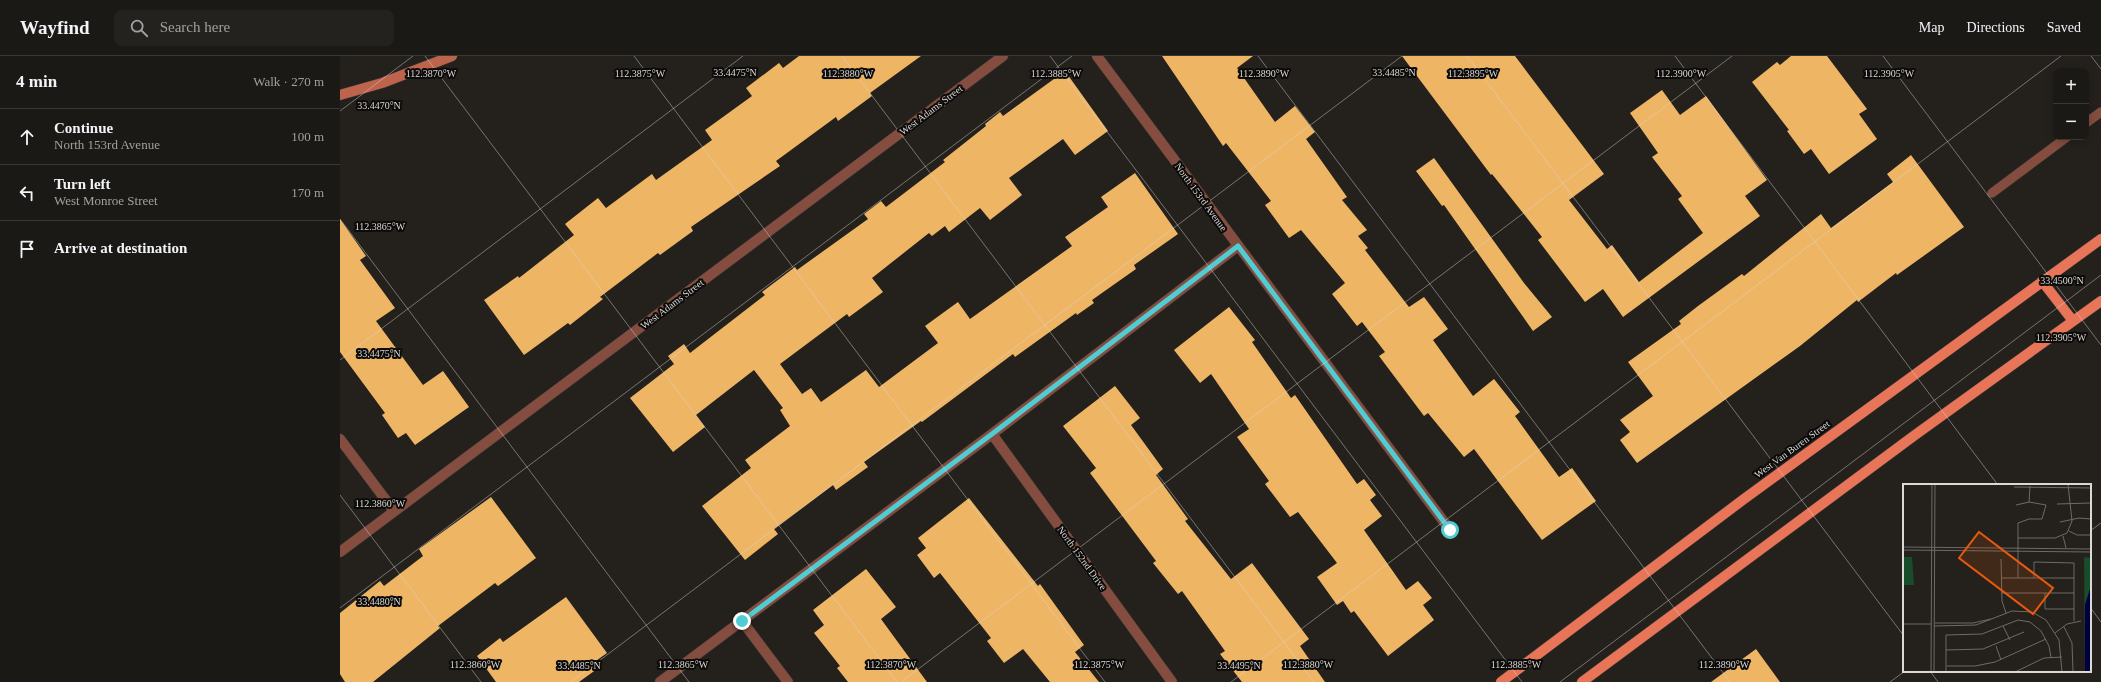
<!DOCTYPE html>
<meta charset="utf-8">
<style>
body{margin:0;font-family:"Times New Roman",serif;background:#24221f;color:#f1f3f6}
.controls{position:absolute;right:12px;top:12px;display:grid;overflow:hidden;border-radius:8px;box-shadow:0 2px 10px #0003}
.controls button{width:36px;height:36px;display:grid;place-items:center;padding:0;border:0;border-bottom:1px solid #393835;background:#1b1916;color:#f1f3f6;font:20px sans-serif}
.stop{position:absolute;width:12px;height:12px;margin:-9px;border:3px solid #51ccd3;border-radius:50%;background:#fff}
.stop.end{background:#51ccd3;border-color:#fff;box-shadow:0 1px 4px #0008}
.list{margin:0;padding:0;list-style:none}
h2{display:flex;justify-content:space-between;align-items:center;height:52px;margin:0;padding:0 16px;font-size:17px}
h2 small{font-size:13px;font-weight:400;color:#a0a0a1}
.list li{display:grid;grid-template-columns:26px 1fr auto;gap:12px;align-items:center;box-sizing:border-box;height:56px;padding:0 16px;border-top:1px solid #393835}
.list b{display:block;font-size:15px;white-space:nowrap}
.list p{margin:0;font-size:13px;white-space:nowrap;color:#a0a0a1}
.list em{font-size:13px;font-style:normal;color:#a0a0a1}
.icon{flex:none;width:22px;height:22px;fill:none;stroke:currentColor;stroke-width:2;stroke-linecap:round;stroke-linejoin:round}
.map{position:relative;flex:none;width:1761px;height:626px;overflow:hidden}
header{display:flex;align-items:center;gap:24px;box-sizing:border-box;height:56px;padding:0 20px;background:#1b1916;border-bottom:1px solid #393835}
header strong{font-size:19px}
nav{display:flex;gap:22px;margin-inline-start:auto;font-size:14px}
.search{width:280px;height:36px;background:#24221f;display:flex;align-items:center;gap:10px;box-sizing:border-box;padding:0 14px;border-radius:8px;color:#a0a0a1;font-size:15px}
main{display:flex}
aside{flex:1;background:#1b1916}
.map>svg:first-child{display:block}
.building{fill:#eeb565}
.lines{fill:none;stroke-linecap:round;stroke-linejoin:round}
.lane-casing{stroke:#3e3b37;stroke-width:10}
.street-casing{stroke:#3e3b37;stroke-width:11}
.secondary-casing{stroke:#3e3b37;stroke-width:11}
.primary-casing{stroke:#3e3b37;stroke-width:11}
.lane{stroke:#854d3f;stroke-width:9}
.street{stroke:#854d3f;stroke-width:10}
.secondary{stroke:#be644d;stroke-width:10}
.primary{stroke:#e97558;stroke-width:10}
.route{stroke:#51ccd3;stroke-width:5}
.ticks{fill:none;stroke:#dbd9d7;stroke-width:1;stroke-opacity:0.45}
.labels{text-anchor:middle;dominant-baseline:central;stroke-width:4;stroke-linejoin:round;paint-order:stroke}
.street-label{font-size:10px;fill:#dbd9d7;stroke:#0c0b09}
.inset-road{fill:none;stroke:#6d6b67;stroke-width:1}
.view{fill:#e8590c;fill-opacity:0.15;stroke:#e8590c;stroke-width:2}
.inset-edge{fill:none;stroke:#dbd9d7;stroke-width:2}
.ticks-label{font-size:10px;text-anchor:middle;fill:#dbd9d7;stroke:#0c0b09;stroke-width:4;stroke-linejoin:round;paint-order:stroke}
</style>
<header>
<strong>Wayfind</strong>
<div class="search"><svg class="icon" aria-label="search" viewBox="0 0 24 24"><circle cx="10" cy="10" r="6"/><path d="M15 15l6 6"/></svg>Search here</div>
<nav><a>Map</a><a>Directions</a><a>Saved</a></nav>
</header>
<main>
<aside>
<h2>4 min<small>Walk · 270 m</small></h2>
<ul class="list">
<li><svg class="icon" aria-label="ahead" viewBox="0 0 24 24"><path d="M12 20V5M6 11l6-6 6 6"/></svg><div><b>Continue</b><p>North 153rd Avenue</p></div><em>100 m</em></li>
<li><svg class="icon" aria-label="left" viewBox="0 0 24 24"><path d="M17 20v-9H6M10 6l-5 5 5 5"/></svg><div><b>Turn left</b><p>West Monroe Street</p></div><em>170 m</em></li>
<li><svg class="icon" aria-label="arrive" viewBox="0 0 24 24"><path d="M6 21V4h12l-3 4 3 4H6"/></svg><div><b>Arrive at destination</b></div></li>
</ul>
</aside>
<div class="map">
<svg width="1761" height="626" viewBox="0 0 1761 626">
<rect width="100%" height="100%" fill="#24211d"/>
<path class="building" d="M 459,0 L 581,0 L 530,37 L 532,40 L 498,65 L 496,61 L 436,105 L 440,110 L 351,171 L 353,175 L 320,199 L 318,197 L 260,241 L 263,243 L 230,269 L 228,267 L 184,299 L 144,244 L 178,220 L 179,222 L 234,179 L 225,168 L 258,142 L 266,152 L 312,118 L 316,124 L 372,84 L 365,74 L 412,40 L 406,32 L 439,7 L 443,12 Z
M 822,0 L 913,0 L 897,12 L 935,66 L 955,50 L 975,76 L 966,83 L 1007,141 L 1002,144 L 1027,174 L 1018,180 L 1028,192 L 1025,194 L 1069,251 L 1084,241 L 1108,273 L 1093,284 L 1133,340 L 1154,323 L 1180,356 L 1175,360 L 1219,421 L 1232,412 L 1256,445 L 1202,484 L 1134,393 L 1124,401 L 1088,357 L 1084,360 L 1039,300 L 1045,296 L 1022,266 L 1017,270 L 992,238 L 1005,227 L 961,174 L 949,182 L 925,149 L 931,145 L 886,87 L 883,90 Z
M 1062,0 L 1175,0 L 1264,118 L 1229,144 L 1267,193 L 1272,189 L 1299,226 L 1363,177 L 1338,143 L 1342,140 L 1312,101 L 1318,97 L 1290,57 L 1322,34 L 1340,59 L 1366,40 L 1427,124 L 1405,140 L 1420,160 L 1283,261 L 1263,233 L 1245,246 L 1198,184 L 1202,181 L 1152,118 L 1151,119 Z
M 1451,0 L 1487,0 L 1527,53 L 1519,58 L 1537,83 L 1489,118 L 1471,93 L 1464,98 L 1447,75 L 1449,74 L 1412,26 L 1437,6 L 1440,9 Z
M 725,15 L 768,75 L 735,99 L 723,83 L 669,122 L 682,139 L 650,164 L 640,152 L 609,176 L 605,170 L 592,180 L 589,177 L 532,222 L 543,236 L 509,261 L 507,258 L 440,308 L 462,338 L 471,332 L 481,346 L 526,314 L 539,331 L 598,287 L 585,270 L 618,246 L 630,263 L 732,190 L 725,181 L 768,151 L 761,141 L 795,117 L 838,178 L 794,209 L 796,213 L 752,244 L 754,247 L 737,259 L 736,257 L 675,301 L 673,298 L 582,366 L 581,365 L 524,406 L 528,411 L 496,434 L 493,429 L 434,473 L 438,478 L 405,504 L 362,450 L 411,412 L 405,404 L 450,370 L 440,354 L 443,352 L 414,314 L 356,359 L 365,371 L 333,396 L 290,342 L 334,308 L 328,300 L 344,288 L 350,297 L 425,239 L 422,236 L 455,211 L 457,214 L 528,163 L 524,158 L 541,145 L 546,151 L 605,106 L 603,104 L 646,70 L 645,68 L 660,56 L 663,60 Z
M 1571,99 L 1624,171 L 1557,219 L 1556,217 L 1518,246 L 1517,244 L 1460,290 L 1297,407 L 1280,384 L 1290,376 L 1280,364 L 1313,340 L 1288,306 L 1341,268 L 1339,265 L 1358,250 L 1402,218 L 1404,220 L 1481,158 L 1491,172 L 1553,126 L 1547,118 Z
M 1094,102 L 1184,227 L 1212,261 L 1193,275 L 1104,149 L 1102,150 L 1076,115 Z
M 0,163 L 26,200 L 20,204 L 55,252 L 36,265 L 83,329 L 103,315 L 129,351 L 75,389 L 66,377 L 58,382 L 42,359 L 45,357 L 0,296 Z
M 889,251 L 915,284 L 912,286 L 951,342 L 955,339 L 1017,428 L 1024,423 L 1036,439 L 1030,444 L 1042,460 L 1024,474 L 1066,534 L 1078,525 L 1092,542 L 1083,549 L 1094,564 L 1048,600 L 1014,555 L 1011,557 L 1003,545 L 997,549 L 977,521 L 997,507 L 958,456 L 950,461 L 925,428 L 929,425 L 897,381 L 909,373 L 871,318 L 860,327 L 834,294 Z
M 775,330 L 800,362 L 791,369 L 823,413 L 816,419 L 848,463 L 845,465 L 891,523 L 912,507 L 969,583 L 960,590 L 985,626 L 902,626 L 880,598 L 885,595 L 842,535 L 838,538 L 813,507 L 816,505 L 750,417 L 756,412 L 723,370 Z
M 151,441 L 196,502 L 158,530 L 155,527 L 98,570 L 100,572 L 33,626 L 5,626 L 0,618 L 0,557 L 40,525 L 44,530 L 83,500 L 79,493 Z
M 629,442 L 698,530 L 700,528 L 744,589 L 735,596 L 759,626 L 710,626 L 683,593 L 664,607 L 647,585 L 651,582 L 600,517 L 594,522 L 577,499 L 586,492 L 578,482 Z
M 526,513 L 556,551 L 541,563 L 587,626 L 508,626 L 497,612 L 500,610 L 474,577 L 484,569 L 473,554 Z
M 226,541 L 267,597 L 253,607 L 257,613 L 239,626 L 156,626 L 137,600 L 160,582 L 163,586 Z
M 1416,593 L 1440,626 L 1371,626 Z"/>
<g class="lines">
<defs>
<path id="lane" d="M 1746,67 L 1761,56
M 1652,137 L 1727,81"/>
<path id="street" d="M 757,0 L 1110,474
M 652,378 L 832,626
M 0,383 L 54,455
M 0,496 L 663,0
M 402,565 L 448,626
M 320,626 L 652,378 L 898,190"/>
<path id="secondary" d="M 0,39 L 42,27 L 112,0"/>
<path id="primary" d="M 1702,225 L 1733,265
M 1161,626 L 1404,443 L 1761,183
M 1242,626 L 1575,379 L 1761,245"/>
</defs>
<use href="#lane" class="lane-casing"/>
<use href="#street" class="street-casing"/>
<use href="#secondary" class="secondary-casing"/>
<use href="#primary" class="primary-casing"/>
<use href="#lane" class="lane"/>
<use href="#street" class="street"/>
<use href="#secondary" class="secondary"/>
<use href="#primary" class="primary"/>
</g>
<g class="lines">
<path class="route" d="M 402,565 L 652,378 L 898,190 L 1110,474"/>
</g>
<path class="ticks" d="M 85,0 L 557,626M 294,0 L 765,626M 502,0 L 974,626M 710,0 L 1182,626M 918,0 L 1390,626M 1127,0 L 1564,580M 1335,0 L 1658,429M 1543,0 L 1761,289M 1751,0 L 1761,13M 0,55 L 73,0M 0,163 L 349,626M 0,304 L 403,0M 0,439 L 141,626M 1750,475 L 1761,467M 1750,551 L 1761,566M 0,552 L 732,0M 1590,615 L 1598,626M 231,626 L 1062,0M 561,626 L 1392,0M 891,626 L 1721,0M 1220,626 L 1761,219M 1550,626 L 1565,615"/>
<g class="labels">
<g class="street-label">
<text transform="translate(591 54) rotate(-37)">West Adams Street</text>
<text transform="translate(861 141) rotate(54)">North 153rd Avenue</text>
<text transform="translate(332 248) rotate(-37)">West Adams Street</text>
<text transform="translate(1452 393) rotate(-36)">West Van Buren Street</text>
<text transform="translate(742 502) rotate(54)">North 152nd Drive</text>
</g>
</g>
<g transform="translate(1563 428)">
<rect width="188" height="188" fill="#24211d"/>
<path d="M 0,73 L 9,73 L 11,101 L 0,101 ZM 181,73 L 188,74 L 188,102 L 182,121 L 182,188 Z" fill="#174d29"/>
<path d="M 188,102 L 188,188 L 182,188 L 182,121 Z" fill="#00003e"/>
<path class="inset-road" d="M 111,3 L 188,4M 126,18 L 127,2M 154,20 L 188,19M 113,21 L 126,18 L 143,21 L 139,35 L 126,35 L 115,39 L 115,94M 157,38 L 176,34 L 188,35M 166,47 L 174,51 L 188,51M 160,52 L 163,64M 115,54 L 152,54 L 164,49 L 169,37 L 165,0M 0,63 L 188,65M 0,66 L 188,68M 98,75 L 99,117 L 103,129M 98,94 L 171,94M 131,94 L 131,78 L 171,79 L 171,137M 98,109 L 171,109M 142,109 L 142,125 L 171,125M 32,139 L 70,139 L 88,135M 0,140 L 28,140M 31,142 L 73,141 L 109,127 L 129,128 L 143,136 L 156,156 L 159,188M 100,142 L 107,156M 161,143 L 169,159 L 170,188M 152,149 L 164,140 L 178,137M 93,162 L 98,176M 43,166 L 80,165 L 121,148M 44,182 L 72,182 L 92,178 L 143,155M 28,188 L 29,0M 31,188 L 32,0M 43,188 L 43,151 L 79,150 L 115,136 L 127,138 L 138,147 L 146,162 L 148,173M 112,188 L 141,174 L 159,173"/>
<path class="view" d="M 76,48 L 150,104 L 130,130 L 56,74 Z"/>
<rect width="188" height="188" class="inset-edge"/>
</g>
<g class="ticks-label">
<text x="395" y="20">33.4475°N</text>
<text x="1054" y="20">33.4485°N</text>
<text x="300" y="21">112.3875°W</text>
<text x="508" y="21">112.3880°W</text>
<text x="1341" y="21">112.3900°W</text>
<text x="1549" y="21">112.3905°W</text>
<text x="91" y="21">112.3870°W</text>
<text x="716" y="21">112.3885°W</text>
<text x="924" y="21">112.3890°W</text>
<text x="1133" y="21">112.3895°W</text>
<text x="39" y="53">33.4470°N</text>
<text x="40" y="174">112.3865°W</text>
<text x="1722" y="228">33.4500°N</text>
<text x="1721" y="285">112.3905°W</text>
<text x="39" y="301">33.4475°N</text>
<text x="40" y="451">112.3860°W</text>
<text x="39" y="549">33.4480°N</text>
<text x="135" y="612">112.3860°W</text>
<text x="343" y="612">112.3865°W</text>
<text x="551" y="612">112.3870°W</text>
<text x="759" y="612">112.3875°W</text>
<text x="968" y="612">112.3880°W</text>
<text x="1176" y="612">112.3885°W</text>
<text x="1384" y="612">112.3890°W</text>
<text x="239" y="613">33.4485°N</text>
<text x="899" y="613">33.4495°N</text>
</g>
</svg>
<div class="controls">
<button>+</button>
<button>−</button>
</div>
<div class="stop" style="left:1110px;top:474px"></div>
<div class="stop end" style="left:402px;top:565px"></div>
</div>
</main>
